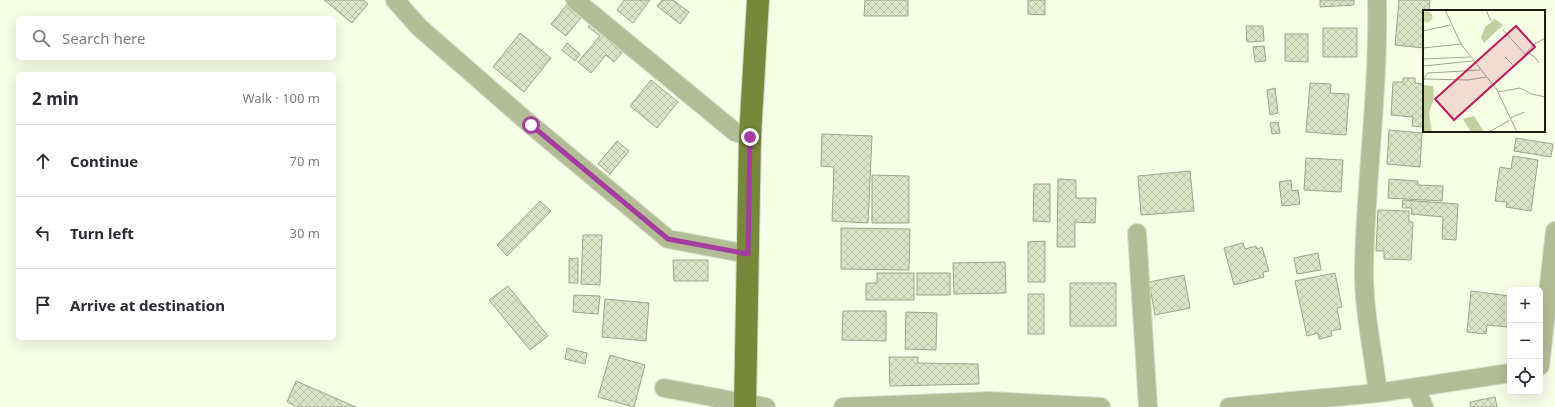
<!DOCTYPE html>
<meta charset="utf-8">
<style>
body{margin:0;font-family:"Noto Sans",sans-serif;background:#f7f7f7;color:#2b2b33}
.controls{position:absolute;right:12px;bottom:12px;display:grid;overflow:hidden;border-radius:6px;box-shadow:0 4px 16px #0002}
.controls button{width:36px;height:36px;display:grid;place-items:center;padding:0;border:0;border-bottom:1px solid #e1e1e2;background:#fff;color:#2b2b33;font:20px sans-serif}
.stop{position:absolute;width:12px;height:12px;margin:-9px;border:3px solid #a43da0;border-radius:50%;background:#fff}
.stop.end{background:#a43da0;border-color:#fff;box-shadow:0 1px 4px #0008}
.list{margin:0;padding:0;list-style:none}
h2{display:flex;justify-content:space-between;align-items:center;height:52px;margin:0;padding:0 16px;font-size:17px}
h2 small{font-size:13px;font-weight:400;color:#7c7c81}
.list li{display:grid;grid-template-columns:26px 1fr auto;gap:12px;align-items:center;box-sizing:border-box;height:72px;padding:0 16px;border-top:1px solid #e1e1e2}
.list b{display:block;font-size:15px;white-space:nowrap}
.list em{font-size:13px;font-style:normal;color:#7c7c81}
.icon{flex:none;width:22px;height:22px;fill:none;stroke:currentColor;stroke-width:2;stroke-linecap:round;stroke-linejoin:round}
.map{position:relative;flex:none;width:1555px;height:407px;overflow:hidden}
.search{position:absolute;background:#fff;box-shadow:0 4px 16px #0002;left:16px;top:16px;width:320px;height:44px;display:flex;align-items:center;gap:10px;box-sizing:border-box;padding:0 14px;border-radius:6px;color:#7c7c81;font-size:15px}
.panel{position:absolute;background:#fff;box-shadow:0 4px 16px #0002;left:16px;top:72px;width:320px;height:268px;border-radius:6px}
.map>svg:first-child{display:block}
.building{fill:url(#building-cross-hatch);stroke:#9da588}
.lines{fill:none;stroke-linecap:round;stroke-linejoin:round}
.street-casing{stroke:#d4dac4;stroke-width:20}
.primary-casing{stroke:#d4dac4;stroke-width:24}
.street{stroke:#b3bd95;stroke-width:18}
.primary{stroke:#788739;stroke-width:22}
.route{stroke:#a43da0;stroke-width:5}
.inset-road{fill:none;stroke:#9fa491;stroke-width:1}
.view{fill:#c2185b;fill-opacity:0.15;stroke:#c2185b;stroke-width:2}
.inset-edge{fill:none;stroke:#1a1c12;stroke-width:2}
</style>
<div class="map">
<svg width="1555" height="407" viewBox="0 0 1555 407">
<defs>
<pattern id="building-cross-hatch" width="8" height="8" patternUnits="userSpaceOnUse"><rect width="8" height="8" fill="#dbe3c5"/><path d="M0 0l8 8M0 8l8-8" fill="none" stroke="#bbc2a8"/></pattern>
</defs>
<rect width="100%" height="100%" fill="#f8fee6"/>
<path class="building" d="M 324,0 L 363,0 L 368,4 L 352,23 Z
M 624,0 L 650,0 L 633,23 L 617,10 Z
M 662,0 L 673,0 L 689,12 L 680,24 L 657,6 Z
M 865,0 L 908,0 L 908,16 L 864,16 Z
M 1028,0 L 1045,0 L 1045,15 L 1028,14 Z
M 1320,0 L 1354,0 L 1354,5 L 1320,7 Z
M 1399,0 L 1430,0 L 1429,11 L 1424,11 L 1424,48 L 1395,45 Z
M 570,1 L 585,13 L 566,36 L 551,24 Z
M 594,20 L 627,47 L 614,62 L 606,55 L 591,73 L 578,62 L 600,36 L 588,27 Z
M 1246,26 L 1263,26 L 1264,41 L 1247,42 Z
M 1323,28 L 1357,28 L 1357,57 L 1323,57 Z
M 520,33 L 551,58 L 524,92 L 493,67 Z
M 1285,34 L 1308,34 L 1308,62 L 1285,61 Z
M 567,43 L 580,54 L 575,61 L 562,50 Z
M 1264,46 L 1266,61 L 1255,62 L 1253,47 Z
M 1403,78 L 1415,78 L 1415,83 L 1424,84 L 1424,127 L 1412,126 L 1413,117 L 1391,115 L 1393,82 L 1403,82 Z
M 651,80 L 678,102 L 657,128 L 630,106 Z
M 1310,83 L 1331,84 L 1330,93 L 1349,94 L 1346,135 L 1306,132 Z
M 1275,88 L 1278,113 L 1270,115 L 1267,90 Z
M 1278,122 L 1280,133 L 1272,134 L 1270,123 Z
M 1389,130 L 1422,133 L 1420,167 L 1387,164 Z
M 822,134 L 872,136 L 868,223 L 832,221 L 834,167 L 821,166 Z
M 1516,138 L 1553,144 L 1551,157 L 1514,151 Z
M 617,141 L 629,151 L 610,174 L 598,164 Z
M 1513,156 L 1538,160 L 1531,211 L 1506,207 L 1507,202 L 1495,201 L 1500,167 L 1511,169 Z
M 1306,158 L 1343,160 L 1341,192 L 1304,190 Z
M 1190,171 L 1194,211 L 1141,215 L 1138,176 Z
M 872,175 L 909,176 L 909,223 L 872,223 Z
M 1058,179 L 1076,180 L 1076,198 L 1096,198 L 1095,223 L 1075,222 L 1075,247 L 1057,247 Z
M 1389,179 L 1418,181 L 1418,185 L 1443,186 L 1442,201 L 1388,198 Z
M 1291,180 L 1292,191 L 1298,190 L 1300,204 L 1282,206 L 1279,182 Z
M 1034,184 L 1050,184 L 1050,222 L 1033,221 Z
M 1403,200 L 1458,204 L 1456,240 L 1442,239 L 1443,217 L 1411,214 L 1412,208 L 1402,208 Z
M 540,201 L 551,211 L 507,256 L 497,245 Z
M 1378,210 L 1409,211 L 1409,222 L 1413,222 L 1411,260 L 1384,259 L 1384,251 L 1376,251 Z
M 841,228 L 910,229 L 909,270 L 841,269 Z
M 583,235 L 602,235 L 600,285 L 581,284 Z
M 1045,241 L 1045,282 L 1028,282 L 1028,242 Z
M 1243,243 L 1245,249 L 1256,246 L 1257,249 L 1262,247 L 1269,271 L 1263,272 L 1264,277 L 1234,285 L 1224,248 Z
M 1318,253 L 1321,270 L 1297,274 L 1294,258 Z
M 578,258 L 578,283 L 569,283 L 569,259 Z
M 673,260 L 708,260 L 708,281 L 674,281 Z
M 1005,262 L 1006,293 L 954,294 L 953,263 Z
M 877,273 L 914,273 L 914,300 L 866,300 L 866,283 L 877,283 Z
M 917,273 L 950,273 L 950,295 L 917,295 Z
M 1335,273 L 1342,307 L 1337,308 L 1341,329 L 1331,331 L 1332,336 L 1319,339 L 1318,333 L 1307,336 L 1295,281 Z
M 1184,275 L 1190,308 L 1155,315 L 1149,282 Z
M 1070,283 L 1116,283 L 1116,326 L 1070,326 Z
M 508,286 L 548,336 L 530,350 L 489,300 Z
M 1471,291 L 1510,296 L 1507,327 L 1487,325 L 1486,334 L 1467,332 Z
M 1028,294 L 1044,294 L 1044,334 L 1028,334 Z
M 574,295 L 600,296 L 598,314 L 573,312 Z
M 605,299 L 649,303 L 646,341 L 602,337 Z
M 843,311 L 886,311 L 886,341 L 842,340 Z
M 906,312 L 937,313 L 936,350 L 905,349 Z
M 567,348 L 587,353 L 585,364 L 565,359 Z
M 610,355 L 645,365 L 634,407 L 598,397 Z
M 889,357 L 918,357 L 918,363 L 978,364 L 979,384 L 890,386 Z
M 296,381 L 356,407 L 297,407 L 287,402 Z
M 1495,397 L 1497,407 L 1471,407 L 1470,402 Z"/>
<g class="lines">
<defs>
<path id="street" d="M 395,0 L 419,27 L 531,125 L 668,239 L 748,254
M 575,0 L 735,132 L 750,137
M 1377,0 C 1379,89 1366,177 1364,266 C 1363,308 1373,351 1378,393
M 1137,233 L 1148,407
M 1540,366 L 1555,231
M 664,388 L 766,407
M 1416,388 L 1424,407
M 843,407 L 990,401 L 1101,407
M 1229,407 L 1378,393 L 1510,373"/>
<path id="primary" d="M 745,407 L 750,137 L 758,0"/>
</defs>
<use href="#street" class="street-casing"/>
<use href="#primary" class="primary-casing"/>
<use href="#street" class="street"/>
<use href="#primary" class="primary"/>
</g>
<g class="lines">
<path class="route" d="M 531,125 L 668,239 L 748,254 L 750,137"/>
</g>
<g transform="translate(1423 10)">
<rect width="122" height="122" fill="#f8fee6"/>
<path d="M-1.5 7a5.5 5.5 0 1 1 11 0a5.5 5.5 0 1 1-11 0Z" fill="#cdd9aa"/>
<path d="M 72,9 L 80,15 L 61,33 L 58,28 L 62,17 ZM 0,75 L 10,76 L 11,88 L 6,103 L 9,122 L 0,122 ZM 51,106 L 61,122 L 48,122 L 43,114 L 40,109 Z" fill="#c3cfa0"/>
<path class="inset-road" d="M 22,0 L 38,34 L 74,80 L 94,122M 63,0 L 68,11M 80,20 L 102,44M 0,21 L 27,15M 101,24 L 110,35M 0,38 L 38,34M 104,42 L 112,47 L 116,53M 82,47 L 91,56M 0,49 L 47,47M 0,56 L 50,51M 1,68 L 5,63 L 57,60M 1,69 L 45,70 L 63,67M 65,78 L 95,53 L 110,35 L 122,28M 75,82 L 97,78 L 109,84 L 122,87M 87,108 L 102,102M 66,122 L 87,110"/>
<path class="view" d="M 93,16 L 112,37 L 31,110 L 12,89 Z"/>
<rect width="122" height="122" class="inset-edge"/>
</g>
</svg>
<div class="controls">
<button>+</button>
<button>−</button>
<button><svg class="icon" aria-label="locate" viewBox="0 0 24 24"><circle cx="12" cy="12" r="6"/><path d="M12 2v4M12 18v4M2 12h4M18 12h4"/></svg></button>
</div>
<div class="stop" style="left:531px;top:125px"></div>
<div class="stop end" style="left:750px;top:137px"></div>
<div class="search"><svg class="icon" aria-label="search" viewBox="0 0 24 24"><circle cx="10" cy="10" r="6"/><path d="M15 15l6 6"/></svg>Search here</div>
<section class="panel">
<h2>2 min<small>Walk · 100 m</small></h2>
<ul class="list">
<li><svg class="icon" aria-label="ahead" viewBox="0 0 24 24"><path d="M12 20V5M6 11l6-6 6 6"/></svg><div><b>Continue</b></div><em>70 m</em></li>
<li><svg class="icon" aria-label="left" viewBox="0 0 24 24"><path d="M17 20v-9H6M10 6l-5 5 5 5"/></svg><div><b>Turn left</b></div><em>30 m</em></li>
<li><svg class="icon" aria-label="arrive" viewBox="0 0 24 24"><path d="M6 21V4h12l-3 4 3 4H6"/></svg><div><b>Arrive at destination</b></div></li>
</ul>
</section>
</div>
